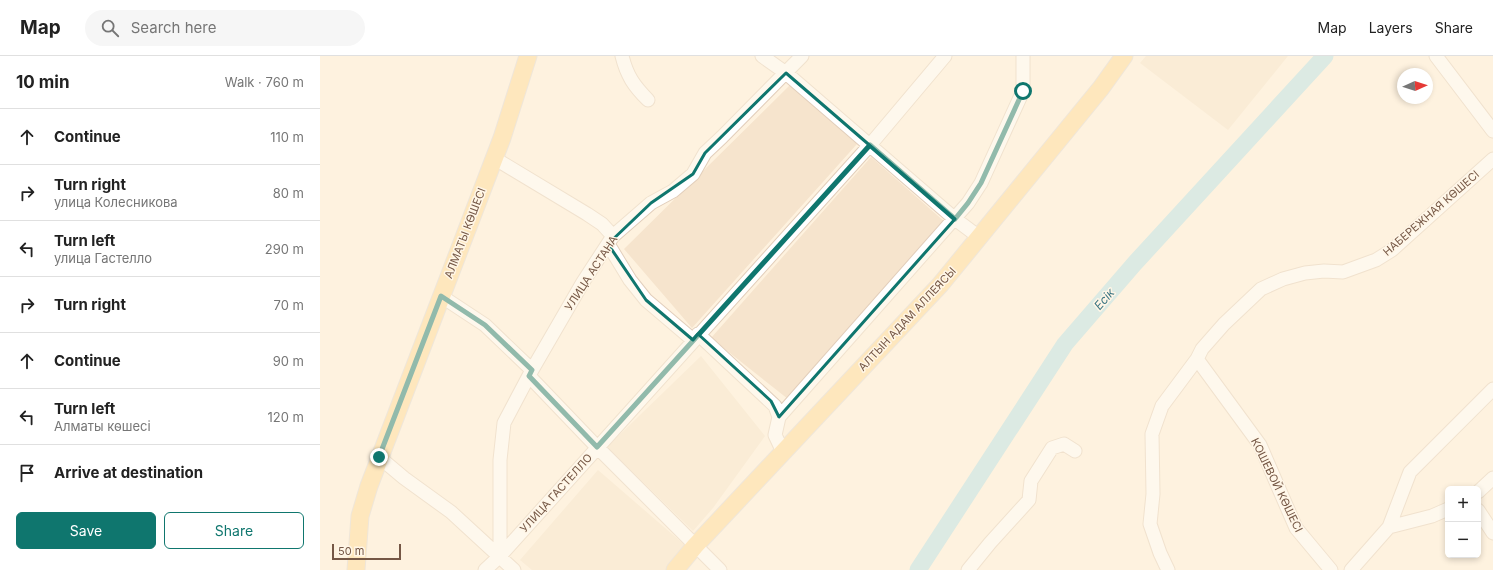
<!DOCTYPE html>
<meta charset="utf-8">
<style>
body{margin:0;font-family:Inter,sans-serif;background:#f6f6f6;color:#222}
.controls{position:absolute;right:12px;bottom:12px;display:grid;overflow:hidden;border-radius:6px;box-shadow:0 2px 6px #0003}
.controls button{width:36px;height:36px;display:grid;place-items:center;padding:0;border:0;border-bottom:1px solid #e0e0e0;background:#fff;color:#222;font:20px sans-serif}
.compass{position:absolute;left:1077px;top:12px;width:36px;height:36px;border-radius:50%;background:#fff;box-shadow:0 2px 6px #0003;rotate:87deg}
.scale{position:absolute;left:12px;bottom:10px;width:69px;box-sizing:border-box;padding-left:4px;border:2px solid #755745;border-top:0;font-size:11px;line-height:14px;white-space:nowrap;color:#755745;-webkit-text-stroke:3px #fff6e7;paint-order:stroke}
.stop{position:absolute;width:12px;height:12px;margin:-9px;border:3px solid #0f766e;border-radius:50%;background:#fff}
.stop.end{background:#0f766e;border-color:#fff;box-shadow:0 1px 4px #0008}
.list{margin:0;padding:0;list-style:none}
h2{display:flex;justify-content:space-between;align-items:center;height:52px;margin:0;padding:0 16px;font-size:17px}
h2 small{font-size:13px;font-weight:400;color:#767676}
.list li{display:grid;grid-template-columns:26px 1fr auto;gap:12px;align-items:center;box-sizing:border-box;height:56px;padding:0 16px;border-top:1px solid #e0e0e0}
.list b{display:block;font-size:15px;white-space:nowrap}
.list p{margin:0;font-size:13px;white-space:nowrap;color:#767676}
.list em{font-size:13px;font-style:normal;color:#767676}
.actions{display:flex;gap:8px;padding:12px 16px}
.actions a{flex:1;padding:9px 0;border:1px solid #0f766e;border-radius:6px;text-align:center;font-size:14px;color:#0f766e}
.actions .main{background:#0f766e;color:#fff}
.icon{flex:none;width:22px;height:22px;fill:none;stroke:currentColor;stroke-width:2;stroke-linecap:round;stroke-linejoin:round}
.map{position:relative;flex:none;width:1173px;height:514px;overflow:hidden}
header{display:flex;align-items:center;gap:24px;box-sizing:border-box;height:56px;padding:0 20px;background:#fff;border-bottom:1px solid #e0e0e0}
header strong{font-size:19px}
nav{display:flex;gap:22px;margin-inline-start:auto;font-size:14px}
.search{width:280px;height:36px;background:#f6f6f6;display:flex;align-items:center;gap:10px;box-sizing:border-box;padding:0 14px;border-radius:22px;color:#767676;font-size:15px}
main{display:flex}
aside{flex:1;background:#fff}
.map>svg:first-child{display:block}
.residential{fill:#f6e4cd}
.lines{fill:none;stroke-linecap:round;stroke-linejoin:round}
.river{stroke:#b3dfe8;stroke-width:17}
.minor-casing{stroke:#e2cebb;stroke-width:15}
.major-casing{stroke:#ded7d2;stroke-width:19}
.minor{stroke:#fff;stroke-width:13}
.major{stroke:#ffd995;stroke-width:17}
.route{stroke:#0f766e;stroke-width:5}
.marked{fill:none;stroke:#0f766e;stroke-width:3;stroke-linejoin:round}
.labels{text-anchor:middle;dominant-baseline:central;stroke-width:3;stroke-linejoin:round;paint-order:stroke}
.street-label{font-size:11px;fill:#755745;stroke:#fff6e7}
.water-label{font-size:12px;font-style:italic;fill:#3b7683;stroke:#fff6e7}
</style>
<header>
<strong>Map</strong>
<div class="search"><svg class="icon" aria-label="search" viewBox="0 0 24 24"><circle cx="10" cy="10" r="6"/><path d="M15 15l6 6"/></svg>Search here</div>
<nav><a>Map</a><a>Layers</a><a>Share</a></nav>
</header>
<main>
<aside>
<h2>10 min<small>Walk · 760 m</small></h2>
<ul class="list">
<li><svg class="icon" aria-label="ahead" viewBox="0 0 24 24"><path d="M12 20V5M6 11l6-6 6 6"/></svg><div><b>Continue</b></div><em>110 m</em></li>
<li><svg class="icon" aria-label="right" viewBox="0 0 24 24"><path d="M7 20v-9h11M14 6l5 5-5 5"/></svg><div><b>Turn right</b><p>улица Колесникова</p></div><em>80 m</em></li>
<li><svg class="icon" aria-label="left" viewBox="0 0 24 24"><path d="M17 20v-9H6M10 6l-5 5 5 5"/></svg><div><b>Turn left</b><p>улица Гастелло</p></div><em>290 m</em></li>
<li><svg class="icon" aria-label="right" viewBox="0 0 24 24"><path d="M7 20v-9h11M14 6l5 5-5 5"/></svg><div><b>Turn right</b></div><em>70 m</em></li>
<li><svg class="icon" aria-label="ahead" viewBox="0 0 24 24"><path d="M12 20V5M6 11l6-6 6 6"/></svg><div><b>Continue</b></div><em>90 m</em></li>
<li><svg class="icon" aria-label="left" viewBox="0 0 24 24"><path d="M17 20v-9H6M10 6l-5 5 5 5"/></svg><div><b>Turn left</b><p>Алматы көшесі</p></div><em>120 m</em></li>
<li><svg class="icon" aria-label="arrive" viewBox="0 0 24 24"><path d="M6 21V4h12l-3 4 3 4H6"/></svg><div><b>Arrive at destination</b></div></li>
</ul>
<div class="actions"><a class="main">Save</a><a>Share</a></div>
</aside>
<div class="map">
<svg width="1173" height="514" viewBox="0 0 1173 514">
<rect width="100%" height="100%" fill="#fef2df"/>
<path class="residential" d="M 826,0 L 968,0 L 908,74 L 820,7 Z
M 470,29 L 537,88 L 372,272 L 304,193 Z
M 551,101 L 625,166 L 468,343 L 391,282 Z
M 381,300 L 445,380 L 393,452 L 373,475 L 287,391 Z
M 278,414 L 367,491 L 348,514 L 212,514 L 200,504 Z"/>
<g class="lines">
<path class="river" d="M 598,514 L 745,288 L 815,207 L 1005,0"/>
<defs>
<path id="minor" d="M 302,0 C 307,20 314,30 328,44
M 442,0 L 466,17 L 635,163 L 659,181
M 1116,0 L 1173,75
M 174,102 L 267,158 L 282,168 L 293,180
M 288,188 L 310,224 L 326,244 L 373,284
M 121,240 L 165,269 L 212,314
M 378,278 L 455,350 L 459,361 L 455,379 L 463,396
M 877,303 L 940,389 L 976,472 L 1011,514
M 209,320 L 277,391 L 400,514
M 459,361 L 648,147 L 661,127 L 703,35 L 703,0
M 59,401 L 84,422 L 131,456 L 194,514
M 1158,436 L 1173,422
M 1158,454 L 1173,477
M 1069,471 L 1112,460 L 1128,453
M 180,500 L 180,404 L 184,367 L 212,314 L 263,226 L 293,180 L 331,147 L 353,135 L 373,118 L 385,97 L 402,81 L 482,0
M 165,514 L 180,500 L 550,89 L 625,0
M 648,514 L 670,487 L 709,444 L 711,425 L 732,392 L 744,388 L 755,395
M 848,514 L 840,497 L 830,468 L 833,438 L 832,378 L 842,350 L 877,303 L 882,293 L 904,268 L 941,233 L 963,223 L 985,217 L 1004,215 L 1023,216 L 1056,204 L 1072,194 L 1173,103
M 1031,514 L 1069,471 L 1090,416 L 1173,333"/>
<path id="major" d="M 36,514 L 40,460 L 49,430 L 182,82 L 208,0
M 355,514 L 375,490 L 620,229 L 781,32 L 804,0"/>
</defs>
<use href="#minor" class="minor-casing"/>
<use href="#major" class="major-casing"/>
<use href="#minor" class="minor"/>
<use href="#major" class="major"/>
</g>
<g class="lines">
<path class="route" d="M 59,401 L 121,240 L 165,269 L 212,314 L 209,320 L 277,391 L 550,89 L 635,163 L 648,147 L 661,127 L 703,35"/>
</g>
<path d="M0 0H1173V514H0ZM 466,17 L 635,163 L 459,361 L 451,345 L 378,278 L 373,284 L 326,244 L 288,188 L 331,147 L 373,118 L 385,97 Z" fill="#fef2df" fill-opacity=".55" fill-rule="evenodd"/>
<path class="marked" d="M 466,17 L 635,163 L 459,361 L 451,345 L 378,278 L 373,284 L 326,244 L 288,188 L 331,147 L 373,118 L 385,97 Z"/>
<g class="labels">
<g class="street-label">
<text transform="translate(1111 157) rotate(-41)">НАБЕРЕЖНАЯ КӨШЕСІ</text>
<text transform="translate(145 177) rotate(-69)">АЛМАТЫ КӨШЕСІ</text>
<text transform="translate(271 217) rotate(-57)">УЛИЦА АСТАНА</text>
<text transform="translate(587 263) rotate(-47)">АЛТЫН АДАМ АЛЛЕЯСЫ</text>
<text transform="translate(957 429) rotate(64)">КОШЕВОЙ КӨШЕСІ</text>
<text transform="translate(236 437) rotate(-48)">УЛИЦА ГАСТЕЛЛО</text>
</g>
<g class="water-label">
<text transform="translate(784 243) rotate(-49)">Есік</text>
</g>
</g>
</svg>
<div class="controls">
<button>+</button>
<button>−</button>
</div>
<svg class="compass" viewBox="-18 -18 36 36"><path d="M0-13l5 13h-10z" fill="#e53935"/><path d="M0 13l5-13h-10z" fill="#767676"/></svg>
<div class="scale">50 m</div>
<div class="stop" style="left:703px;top:35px"></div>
<div class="stop end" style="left:59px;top:401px"></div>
</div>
</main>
